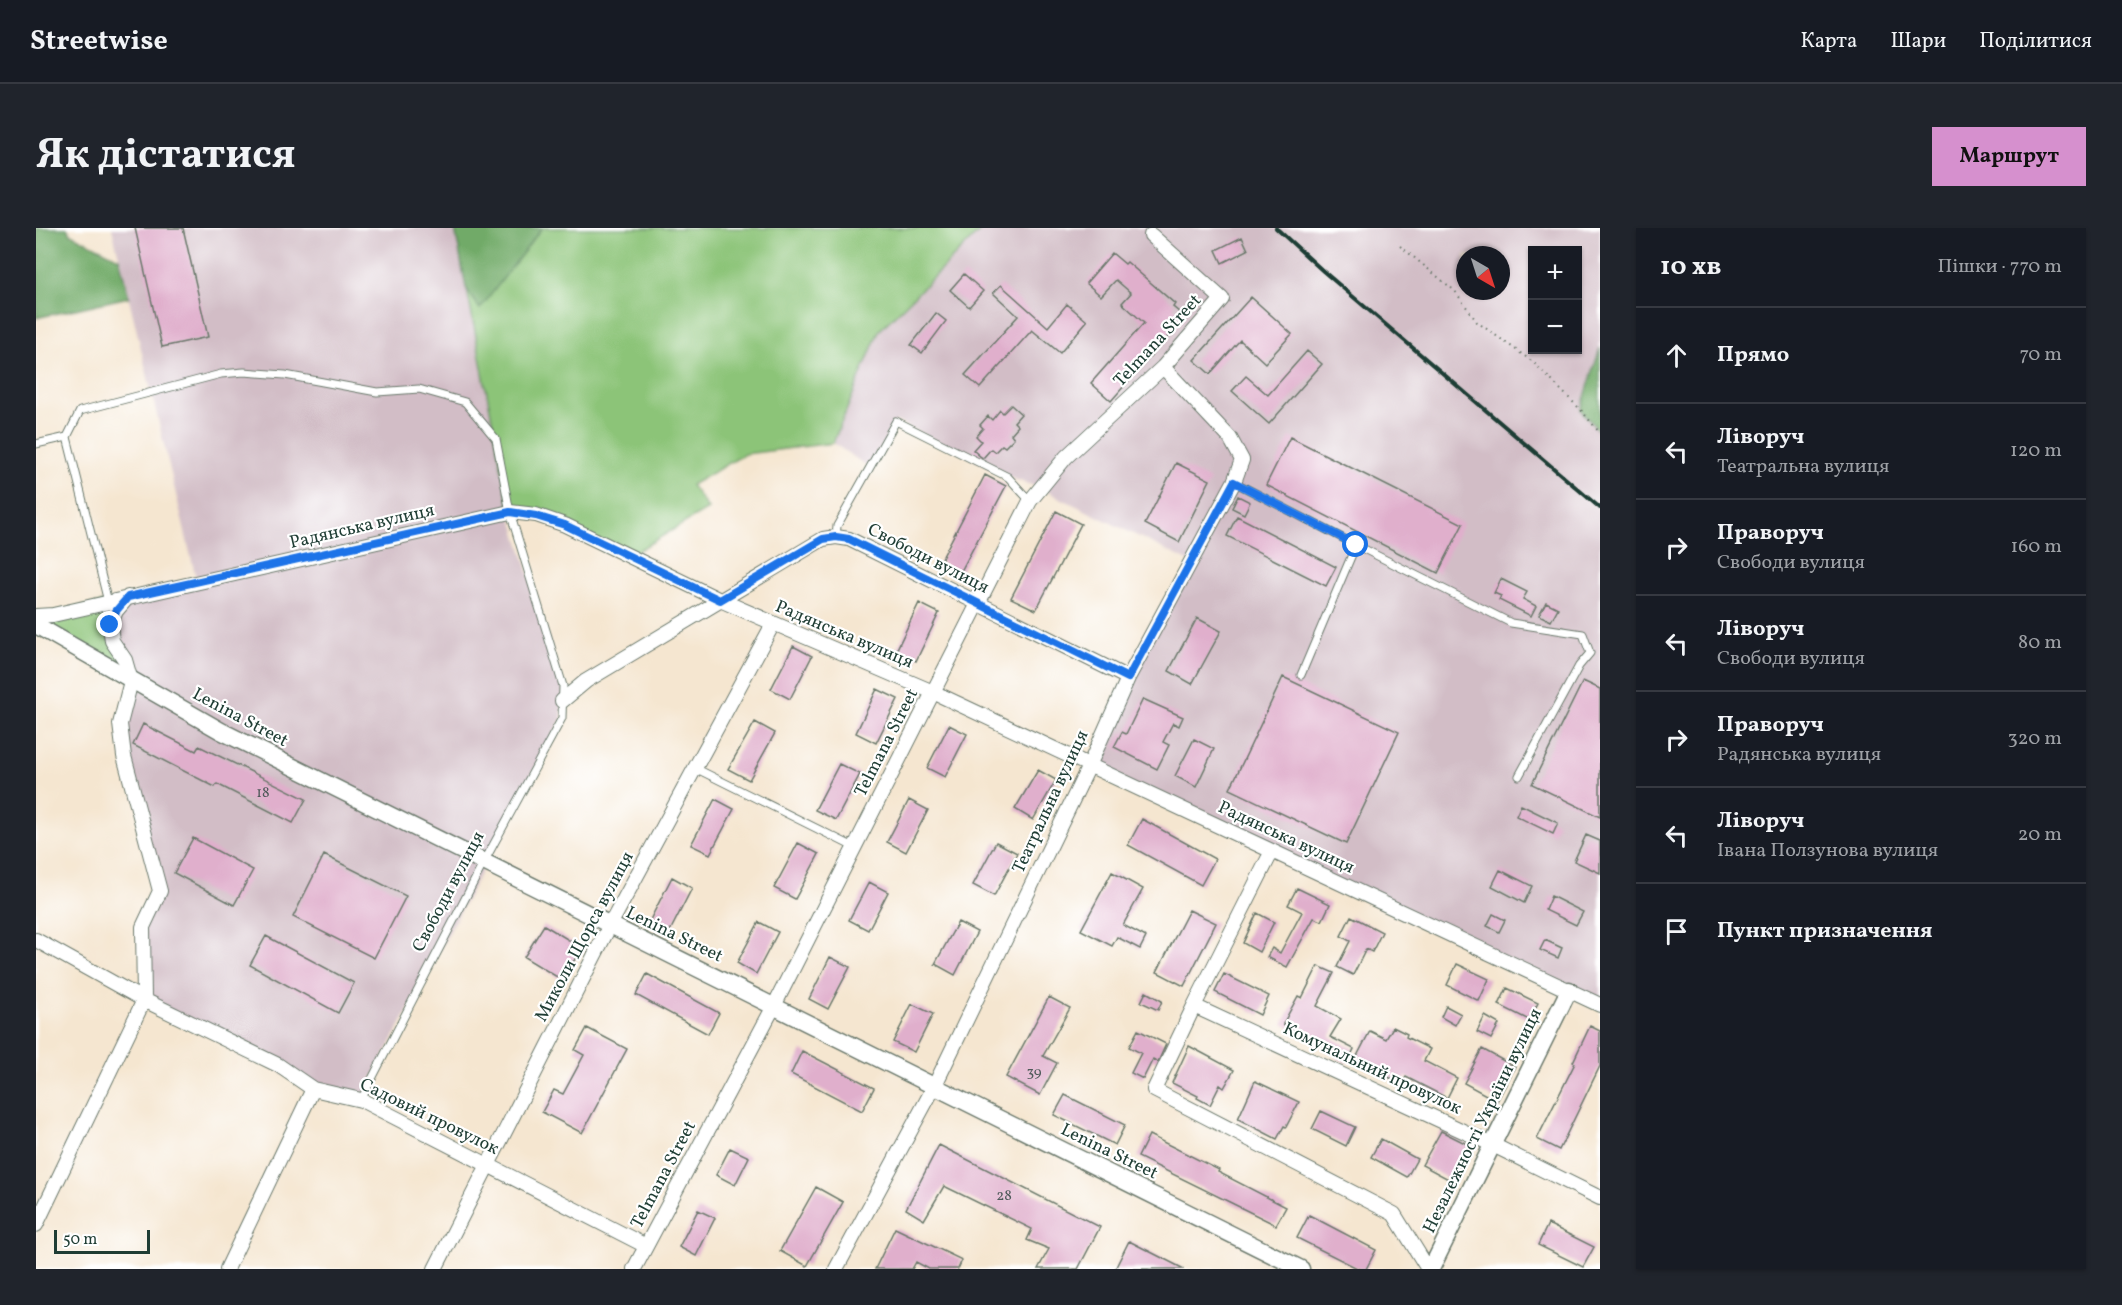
<!DOCTYPE html>
<html lang="uk">
<meta charset="utf-8">
<style>
body{margin:0;font-family:Vollkorn,serif;background:#20242c;color:#f1f3f6}
.controls{position:absolute;right:18px;top:18px;display:grid;overflow:hidden;border-radius:0px;box-shadow:0 2px 4px #0004}
.controls button{width:54px;height:54px;display:grid;place-items:center;padding:0;border:0;border-bottom:2px solid #363941;background:#171b24;color:#f1f3f6;font:30px sans-serif}
.compass{position:absolute;left:1420px;top:18px;width:54px;height:54px;border-radius:50%;background:#171b24;box-shadow:0 2px 4px #0004;rotate:141deg}
.scale{position:absolute;left:18px;bottom:15px;width:96px;box-sizing:border-box;padding-left:6px;border:3px solid #1f3d34;border-top:0;font-size:16px;line-height:21px;white-space:nowrap;color:#1f3d34;-webkit-text-stroke:4px #fff;paint-order:stroke}
.stop{position:absolute;width:18px;height:18px;margin:-14px;border:4px solid #1a73e8;border-radius:50%;background:#fff}
.stop.end{background:#1a73e8;border-color:#fff;box-shadow:0 2px 6px #0008}
.list{margin:0;padding:0;list-style:none}
h2{display:flex;justify-content:space-between;align-items:center;height:78px;margin:0;padding:0 24px;font-size:26px}
h2 small{font-size:20px;font-weight:400;color:#9ea1a6}
.list li{display:grid;grid-template-columns:39px 1fr auto;gap:18px;align-items:center;box-sizing:border-box;height:96px;padding:0 24px;border-top:2px solid #363941}
.list b{display:block;font-size:22px;white-space:nowrap}
.list p{margin:0;font-size:20px;white-space:nowrap;color:#9ea1a6}
.list em{font-size:20px;font-style:normal;color:#9ea1a6}
.icon{flex:none;width:33px;height:33px;fill:none;stroke:currentColor;stroke-width:2;stroke-linecap:round;stroke-linejoin:round}
.map{position:relative;flex:none;width:1564px;height:1041px;overflow:hidden;border-radius:0px}
header{display:flex;align-items:center;gap:36px;box-sizing:border-box;height:84px;padding:0 30px;background:#171b24;border-bottom:2px solid #363941}
header strong{font-size:28px}
nav{display:flex;gap:33px;margin-inline-start:auto;font-size:21px}
.intro{display:flex;align-items:center;justify-content:space-between;box-sizing:border-box;height:144px;padding:0 36px}
h1{margin:0;font-size:42px}
.button{padding:15px 27px;border-radius:0px;background:#d690ce;color:#111;font-size:21px;font-weight:700}
main{display:flex;gap:36px;padding:0 36px}
aside{flex:1;background:#171b24;border-radius:0px;box-shadow:0 2px 4px #0004}
.map>svg:first-child{display:block}
.industrial{fill:#d2bdc6;fill-rule:evenodd}
.green{fill:#8cc478;stroke:#568056;stroke-width:1.5}
.forest{fill:#71aa68;stroke:#48744e;stroke-width:1.5}
.building{fill:#e0afcc}
.lines{fill:none;stroke-linecap:round;stroke-linejoin:round}
.service-casing{stroke:#6a786b;stroke-width:9}
.minor-casing{stroke:#6a786b;stroke-width:16}
.tertiary-casing{stroke:#6a786b;stroke-width:19}
.path{stroke:#6a786b;stroke-width:2;stroke-dasharray:1.5 4.5;stroke-linecap:butt}
.service{stroke:#fff;stroke-width:7}
.minor{stroke:#fff;stroke-width:14}
.tertiary{stroke:#fff;stroke-width:16}
.rail{stroke:#1f3d34;stroke-width:4}
.route{stroke:#1a73e8;stroke-width:8}
.labels{text-anchor:middle;dominant-baseline:central;stroke-width:4.5;stroke-linejoin:round;paint-order:stroke}
.number-label{font-size:15px;fill:#4f5a5a}
.street-label{font-size:18px;fill:#1f3d34;stroke:#fff}
</style>
<header>
<strong>Streetwise</strong>
<nav><a>Карта</a><a>Шари</a><a>Поділитися</a></nav>
</header>
<div class="intro"><h1>Як дістатися</h1><a class="button">Маршрут</a></div>
<main>
<div class="map">
<svg width="1564" height="1041" viewBox="0 0 1564 1041">
<rect width="100%" height="100%" fill="#fff"/>
<filter id="ink" filterUnits="userSpaceOnUse"><feTurbulence type="fractalNoise" baseFrequency=".0167" numOctaves="2"/><feDisplacementMap in="SourceGraphic" scale="12" xChannelSelector="R" yChannelSelector="G"/><feConvolveMatrix kernelMatrix="1 2 1 2 8 2 1 2 1" color-interpolation-filters="sRGB"/></filter>
<filter id="wash" filterUnits="userSpaceOnUse"><feTurbulence type="fractalNoise" baseFrequency=".008" numOctaves="4" result="noise"/><feDisplacementMap in="SourceGraphic" scale="24" xChannelSelector="R" yChannelSelector="G"/><feGaussianBlur stdDeviation="1.35" result="paint"/><feColorMatrix in="noise" values="0 0 0 0 0 0 0 0 0 0 0 0 0 0 0 0 0 1.4 0 .05"/><feComposite in="paint" operator="in"/></filter>
<g filter="url(#wash)">
<rect width="100%" height="100%" fill="#f5e6d0"/>
<path class="industrial" d="M 76,0 L 419,0 L 474,284 L 527,458 L 526,490 L 325,872 L 277,861 L 108,772 L 107,699 L 124,663 L 88,528 L 95,453 L 76,413 L 80,383 L 92,369 L 161,354 Z
M 947,0 L 1564,0 L 1564,777 L 1053,538 L 1154,334 L 1004,260 L 972,249 L 860,193 L 834,240 L 797,215 L 843,103 ZM 1496,22 L 1542,22 L 1542,122 L 1496,122 ZM 1429,27 L 1465,27 L 1465,63 L 1429,63 Z"/>
<path class="green" d="M 419,0 L 947,0 L 843,103 L 797,215 L 709,226 L 655,257 L 672,281 L 593,328 L 529,297 L 474,284 Z
M 92,369 L 74,397 L 95,453 L 0,388 Z"/>
<path class="forest" d="M 0,0 L 31,0 L 35,6 L 83,30 L 93,69 L 0,90 Z
M 419,0 L 506,0 L 444,81 L 430,60 Z
M 1564,120 L 1564,205 L 1545,182 Z"/>
<g id="blocks">
<path class="building" d="M 99,0 L 147,0 L 172,109 L 126,119 Z
M 1206,9 L 1212,22 L 1186,35 L 1180,22 Z
M 1076,25 L 1089,36 L 1091,34 L 1139,76 L 1137,79 L 1149,89 L 1075,173 L 1055,155 L 1108,95 L 1086,75 L 1095,65 L 1080,52 L 1065,68 L 1050,55 Z
M 928,46 L 947,63 L 933,79 L 914,62 Z
M 965,57 L 1012,99 L 1031,76 L 1051,93 L 1024,125 L 996,102 L 944,160 L 929,147 L 982,88 L 957,65 Z
M 1215,69 L 1256,106 L 1229,135 L 1204,112 L 1174,146 L 1158,132 Z
M 900,85 L 910,93 L 886,125 L 875,117 Z
M 1271,123 L 1286,136 L 1233,196 L 1196,163 L 1210,148 L 1232,167 Z
M 975,177 L 985,186 L 978,194 L 982,198 L 975,206 L 978,210 L 969,219 L 966,217 L 959,224 L 955,221 L 947,230 L 945,229 L 937,222 L 945,213 L 940,208 L 947,200 L 944,197 L 952,188 L 956,192 L 964,182 L 967,185 Z
M 1254,209 L 1427,296 L 1402,345 L 1230,257 Z
M 1140,235 L 1174,252 L 1143,314 L 1109,296 Z
M 949,247 L 970,258 L 924,345 L 904,334 Z
M 1202,268 L 1214,274 L 1208,286 L 1196,280 Z
M 1020,283 L 1045,296 L 1000,382 L 975,370 Z
M 1201,288 L 1300,339 L 1290,358 L 1191,308 Z
M 1465,351 L 1491,364 L 1487,371 L 1500,378 L 1495,388 L 1463,372 L 1465,368 L 1458,365 Z
M 1510,374 L 1522,380 L 1515,393 L 1503,387 Z
M 883,375 L 903,385 L 880,433 L 860,423 Z
M 1161,390 L 1185,403 L 1156,456 L 1133,443 Z
M 757,418 L 776,428 L 754,471 L 735,461 Z
M 1247,449 L 1363,504 L 1310,616 L 1194,561 Z
M 1547,453 L 1564,461 L 1564,589 L 1496,556 Z
M 841,461 L 862,471 L 840,515 L 820,505 Z
M 1107,471 L 1147,489 L 1143,498 L 1137,495 L 1127,514 L 1133,517 L 1121,541 L 1078,519 L 1086,504 L 1090,506 Z
M 719,494 L 739,505 L 713,552 L 692,541 Z
M 107,496 L 160,523 L 163,518 L 270,571 L 257,595 L 181,556 L 179,559 L 97,517 Z
M 913,497 L 931,506 L 909,549 L 891,540 Z
M 1158,511 L 1178,521 L 1160,559 L 1139,548 Z
M 803,536 L 824,546 L 800,592 L 779,582 Z
M 1002,542 L 1020,552 L 997,592 L 979,581 Z
M 679,571 L 698,581 L 674,626 L 655,617 Z
M 873,572 L 892,582 L 870,624 L 851,614 Z
M 1485,577 L 1522,595 L 1517,606 L 1480,588 Z
M 1106,591 L 1179,631 L 1165,657 L 1092,617 Z
M 1550,607 L 1564,613 L 1564,645 L 1538,633 Z
M 157,610 L 217,642 L 198,677 L 138,645 Z
M 960,614 L 981,625 L 958,668 L 937,657 Z
M 762,615 L 783,626 L 759,671 L 738,660 Z
M 288,627 L 370,668 L 338,730 L 257,689 Z
M 1464,642 L 1496,658 L 1488,675 L 1456,658 Z
M 1076,644 L 1107,661 L 1087,697 L 1110,709 L 1104,721 L 1081,709 L 1076,718 L 1045,702 Z
M 636,649 L 656,660 L 633,705 L 613,694 Z
M 833,654 L 852,664 L 832,702 L 813,692 Z
M 1261,660 L 1294,676 L 1286,693 L 1278,690 L 1251,739 L 1231,729 L 1236,720 L 1244,725 L 1266,684 L 1252,677 Z
M 1515,668 L 1547,684 L 1540,697 L 1509,682 Z
M 1153,682 L 1180,695 L 1148,758 L 1121,744 Z
M 1221,685 L 1238,694 L 1223,724 L 1207,715 Z
M 1457,686 L 1469,692 L 1463,704 L 1451,698 Z
M 1315,688 L 1346,704 L 1336,724 L 1330,721 L 1317,747 L 1301,739 L 1314,713 L 1305,708 Z
M 723,694 L 742,704 L 720,746 L 701,735 Z
M 922,694 L 941,704 L 919,747 L 899,736 Z
M 508,697 L 546,720 L 526,752 L 488,729 Z
M 230,708 L 318,755 L 302,785 L 214,737 Z
M 1509,712 L 1526,720 L 1522,730 L 1504,722 Z
M 794,729 L 814,739 L 792,781 L 773,771 Z
M 1421,736 L 1453,751 L 1443,773 L 1411,757 Z
M 1282,738 L 1298,745 L 1281,778 L 1305,791 L 1294,809 L 1318,821 L 1311,835 L 1299,829 L 1301,825 L 1247,796 L 1262,768 L 1266,770 Z
M 611,746 L 683,785 L 672,806 L 600,767 Z
M 1188,746 L 1233,768 L 1224,787 L 1179,764 Z
M 1471,760 L 1502,775 L 1493,792 L 1463,777 Z
M 1110,764 L 1126,773 L 1122,782 L 1105,774 Z
M 1013,769 L 1034,780 L 1007,828 L 1021,835 L 1004,867 L 970,849 Z
M 876,776 L 897,786 L 878,824 L 857,814 Z
M 1410,778 L 1425,786 L 1419,797 L 1405,789 Z
M 1449,788 L 1463,796 L 1455,811 L 1441,804 Z
M 1554,798 L 1564,803 L 1564,838 L 1523,922 L 1501,911 L 1539,835 L 1537,834 Z
M 1357,799 L 1371,806 L 1370,809 L 1394,821 L 1388,833 L 1421,850 L 1411,870 L 1370,849 L 1366,856 L 1319,832 L 1334,803 L 1350,811 Z
M 551,800 L 591,821 L 546,905 L 506,884 L 518,862 L 527,866 L 548,827 L 539,822 Z
M 1102,802 L 1130,816 L 1122,834 L 1117,831 L 1107,851 L 1095,845 L 1105,825 L 1093,819 Z
M 1153,818 L 1198,842 L 1188,860 L 1184,857 L 1174,877 L 1161,870 L 1162,868 L 1136,855 Z
M 1446,821 L 1479,839 L 1461,873 L 1428,855 Z
M 766,823 L 838,860 L 826,883 L 755,846 Z
M 1219,853 L 1263,874 L 1250,899 L 1248,898 L 1241,911 L 1202,891 Z
M 1029,867 L 1089,897 L 1079,917 L 1018,887 Z
M 1285,883 L 1319,899 L 1310,918 L 1276,901 Z
M 1405,903 L 1435,918 L 1416,953 L 1386,937 Z
M 1113,907 L 1183,942 L 1182,944 L 1250,979 L 1240,997 L 1102,929 Z
M 1345,911 L 1381,931 L 1371,949 L 1335,929 Z
M 903,917 L 1064,999 L 1042,1041 L 1002,1041 L 1013,1021 L 991,1012 L 996,1001 L 908,958 L 888,992 L 870,981 Z
M 694,920 L 713,929 L 699,957 L 680,947 Z
M 780,959 L 807,974 L 771,1038 L 744,1023 Z
M 662,982 L 679,990 L 660,1028 L 643,1019 Z
M 1273,987 L 1340,1022 L 1330,1041 L 1323,1041 L 1261,1010 Z
M 1512,996 L 1558,1019 L 1547,1039 L 1502,1017 Z
M 859,1000 L 926,1032 L 922,1041 L 893,1041 L 880,1034 L 876,1041 L 839,1041 Z
M 1093,1013 L 1148,1041 L 1079,1041 Z"/>
</g>
</g>
<g filter="url(#ink)">
<use href="#blocks" fill-opacity="0" stroke="#6a786b" stroke-width="1.5"/>
<g class="lines">
<defs>
<path id="service" d="M 31,209 L 72,374
M 0,216 L 31,209 L 44,183 L 185,146 L 208,144 L 249,147 L 341,164 L 383,161 L 429,174 L 460,211 L 474,284 L 527,458 L 526,490 L 448,634 L 325,872
M 1198,254 L 1320,317
M 800,309 L 801,298 L 860,193 L 972,249 L 994,273
M 1265,447 L 1320,317 L 1475,395 L 1547,406 L 1554,425 L 1543,438 L 1483,548
M 659,540 L 818,619"/>
<path id="minor" d="M 0,388 L 17,387 L 474,284 L 500,287 L 529,297 L 684,372 L 897,464 L 1564,777
M 526,473 L 550,453 L 787,311 L 800,309 L 813,311 L 1092,450
M 0,712 L 108,772 L 242,837 L 277,861 L 325,872 L 610,1018
M 1158,778 L 1236,623
M 0,997 L 108,772 L 107,699 L 124,663 L 88,528 L 84,496 L 95,453 L 89,432 L 76,413 L 74,397 L 80,383 L 92,369
M 191,1041 L 277,861
M 399,1041 L 574,697 L 737,396
M 598,1041 L 738,778 L 994,273 L 1030,229 L 1127,139 L 1186,71 L 1115,7
M 800,1041 L 898,859 L 1053,538 L 1092,450 L 1198,254 L 1206,232 L 1194,210 L 1127,139
M 1392,1041 L 1358,986 L 1118,862 L 1158,778 L 1457,917 L 1564,970"/>
<path id="tertiary" d="M 0,397 L 185,503 L 1265,1041
M 1395,1041 L 1533,762"/>
</defs>
<use href="#service" class="service-casing"/>
<use href="#minor" class="minor-casing"/>
<use href="#tertiary" class="tertiary-casing"/>
<path class="path" d="M 1364,18 L 1419,63 L 1441,94 L 1497,134 L 1545,182 L 1564,205"/>
<use href="#service" class="service"/>
<use href="#minor" class="minor"/>
<use href="#tertiary" class="tertiary"/>
<path class="rail" d="M 1240,0 L 1287,43 L 1564,280"/>
</g>
</g>
<g class="lines" filter="url(#ink)">
<path class="route" d="M 74,397 L 80,383 L 92,369 L 474,284 L 500,288 L 529,297 L 684,372 L 787,311 L 800,309 L 813,311 L 1092,450 L 1198,254 L 1320,317"/>
</g>
<g class="labels">
<g class="number-label">
<text x="227" y="565">18</text>
<text x="998" y="844">39</text>
<text x="968" y="968">28</text>
</g>
<g class="street-label">
<text transform="translate(1122 113) rotate(-47)">Telmana Street</text>
<text transform="translate(326 299) rotate(-13)">Радянська вулиця</text>
<text transform="translate(892 331) rotate(27)">Свободи вулиця</text>
<text transform="translate(808 407) rotate(23)">Радянська вулиця</text>
<text transform="translate(204 490) rotate(28)">Lenina Street</text>
<text transform="translate(851 515) rotate(-63)">Telmana Street</text>
<text transform="translate(1015 574) rotate(-65)">Театральна вулиця</text>
<text transform="translate(1250 610) rotate(25)">Радянська вулиця</text>
<text transform="translate(413 664) rotate(-62)">Свободи вулиця</text>
<text transform="translate(638 707) rotate(26)">Lenina Street</text>
<text transform="translate(549 709) rotate(-62)">Миколи Щорса вулиця</text>
<text transform="translate(1336 841) rotate(25)">Комунальний провулок</text>
<text transform="translate(393 889) rotate(26)">Садовий провулок</text>
<text transform="translate(1447 893) rotate(-64)">Незалежності України вулиця</text>
<text transform="translate(1073 924) rotate(26)">Lenina Street</text>
<text transform="translate(628 947) rotate(-62)">Telmana Street</text>
</g>
</g>
</svg>
<div class="controls">
<button>+</button>
<button>−</button>
</div>
<svg class="compass" viewBox="-18 -18 36 36"><path d="M0-13l5 13h-10z" fill="#e53935"/><path d="M0 13l5-13h-10z" fill="#9ea1a6"/></svg>
<div class="scale">50 m</div>
<div class="stop" style="left:1320px;top:317px"></div>
<div class="stop end" style="left:74px;top:397px"></div>
</div>
<aside>
<h2>10 хв<small>Пішки · 770 m</small></h2>
<ul class="list">
<li><svg class="icon" aria-label="ahead" viewBox="0 0 24 24"><path d="M12 20V5M6 11l6-6 6 6"/></svg><div><b>Прямо</b></div><em>70 m</em></li>
<li><svg class="icon" aria-label="left" viewBox="0 0 24 24"><path d="M17 20v-9H6M10 6l-5 5 5 5"/></svg><div><b>Ліворуч</b><p>Театральна вулиця</p></div><em>120 m</em></li>
<li><svg class="icon" aria-label="right" viewBox="0 0 24 24"><path d="M7 20v-9h11M14 6l5 5-5 5"/></svg><div><b>Праворуч</b><p>Свободи вулиця</p></div><em>160 m</em></li>
<li><svg class="icon" aria-label="left" viewBox="0 0 24 24"><path d="M17 20v-9H6M10 6l-5 5 5 5"/></svg><div><b>Ліворуч</b><p>Свободи вулиця</p></div><em>80 m</em></li>
<li><svg class="icon" aria-label="right" viewBox="0 0 24 24"><path d="M7 20v-9h11M14 6l5 5-5 5"/></svg><div><b>Праворуч</b><p>Радянська вулиця</p></div><em>320 m</em></li>
<li><svg class="icon" aria-label="left" viewBox="0 0 24 24"><path d="M17 20v-9H6M10 6l-5 5 5 5"/></svg><div><b>Ліворуч</b><p>Івана Ползунова вулиця</p></div><em>20 m</em></li>
<li><svg class="icon" aria-label="arrive" viewBox="0 0 24 24"><path d="M6 21V4h12l-3 4 3 4H6"/></svg><div><b>Пункт призначення</b></div></li>
</ul>
</aside>
</main>
